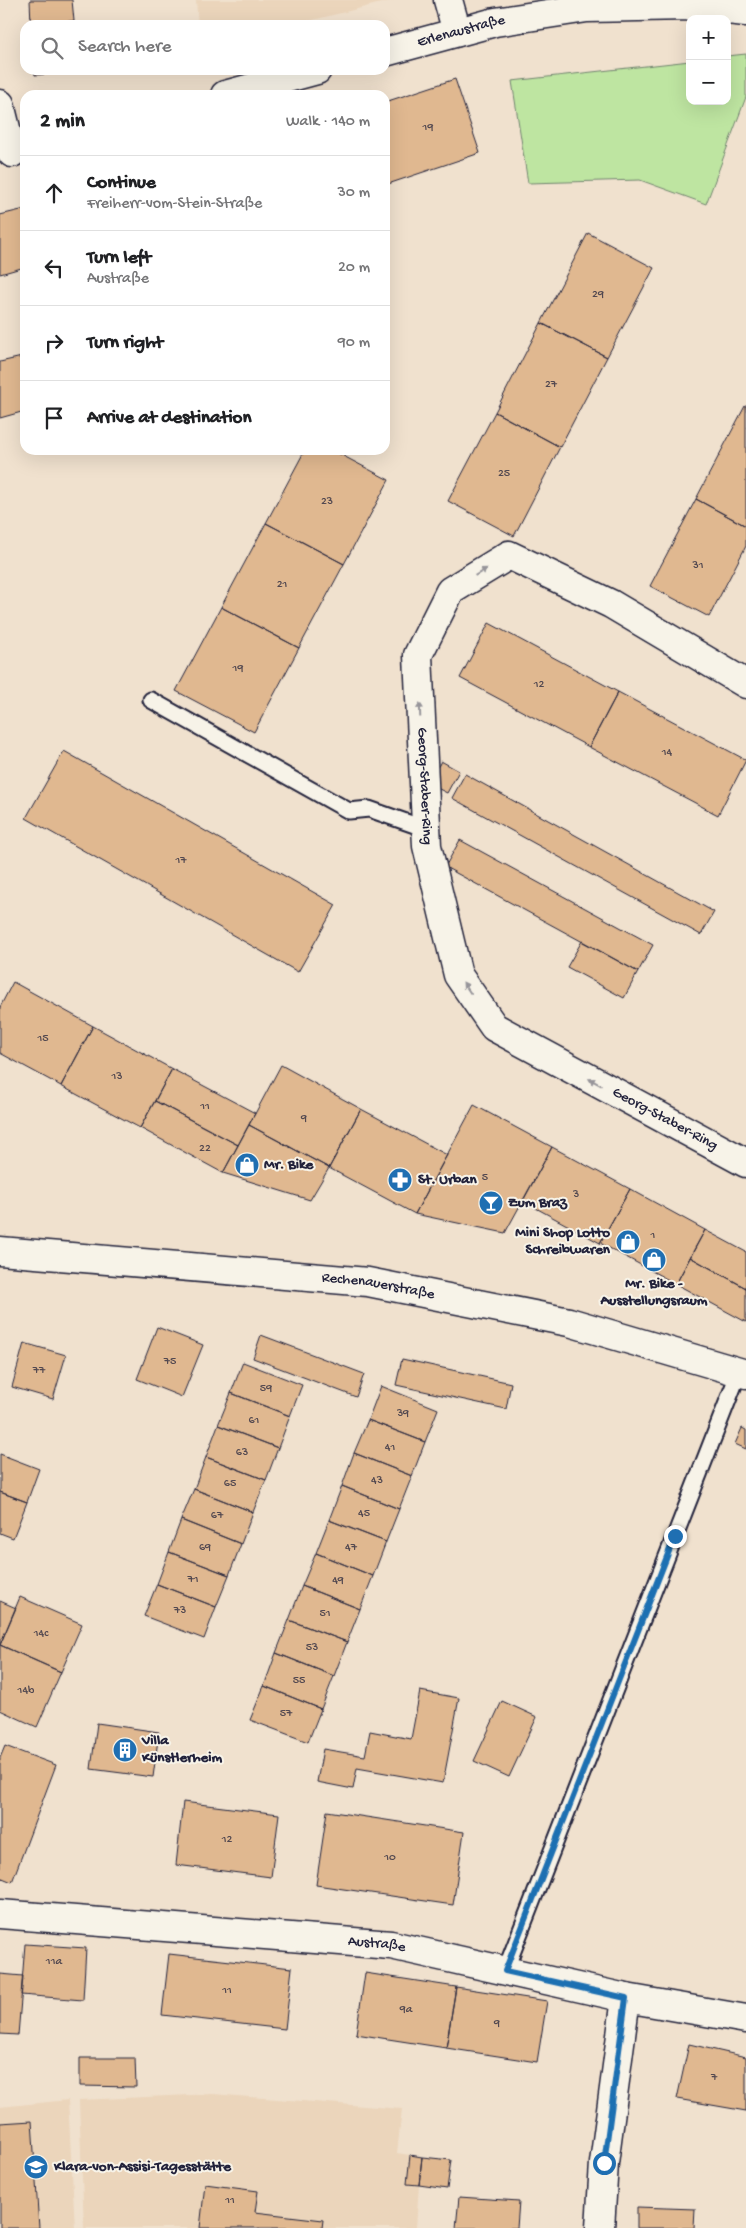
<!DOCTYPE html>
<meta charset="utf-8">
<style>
body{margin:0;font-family:"Gochi Hand",sans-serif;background:#f6f6f6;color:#202124}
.controls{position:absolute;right:15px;top:15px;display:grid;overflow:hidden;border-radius:10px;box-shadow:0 5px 20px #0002}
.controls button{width:45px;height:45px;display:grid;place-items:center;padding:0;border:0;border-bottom:1px solid #e0e0e0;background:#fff;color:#202124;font:25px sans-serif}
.stop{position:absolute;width:15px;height:15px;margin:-11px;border:4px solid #1f6fb2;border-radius:50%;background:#fff}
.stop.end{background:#1f6fb2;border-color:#fff;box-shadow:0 1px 5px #0008}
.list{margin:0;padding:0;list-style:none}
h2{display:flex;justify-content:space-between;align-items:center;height:65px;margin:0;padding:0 20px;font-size:21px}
h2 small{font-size:16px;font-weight:400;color:#757577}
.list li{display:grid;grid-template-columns:32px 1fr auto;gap:15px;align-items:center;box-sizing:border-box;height:75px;padding:0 20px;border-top:1px solid #e0e0e0}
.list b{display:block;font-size:19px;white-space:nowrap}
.list p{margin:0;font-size:16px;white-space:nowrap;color:#757577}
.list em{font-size:16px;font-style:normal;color:#757577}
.icon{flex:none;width:28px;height:28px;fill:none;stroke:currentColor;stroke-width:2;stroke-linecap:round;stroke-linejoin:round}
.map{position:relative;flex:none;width:746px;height:2228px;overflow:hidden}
.search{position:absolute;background:#fff;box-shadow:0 5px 20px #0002;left:20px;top:20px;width:370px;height:55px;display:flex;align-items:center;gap:12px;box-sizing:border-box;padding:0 18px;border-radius:15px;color:#757577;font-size:19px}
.panel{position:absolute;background:#fff;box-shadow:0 5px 20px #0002;left:20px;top:90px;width:370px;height:365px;border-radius:15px}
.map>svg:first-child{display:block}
.built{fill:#ebd5bb}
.green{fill:#bee5a1;stroke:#70846e}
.building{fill:#e0b890;stroke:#22223b}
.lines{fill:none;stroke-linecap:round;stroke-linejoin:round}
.service-casing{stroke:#22223b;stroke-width:19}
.minor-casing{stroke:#22223b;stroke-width:31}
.service{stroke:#f7f3e8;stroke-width:15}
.minor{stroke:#f7f3e8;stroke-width:28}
.oneway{fill:#97959a}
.route{stroke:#1f6fb2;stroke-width:6}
.labels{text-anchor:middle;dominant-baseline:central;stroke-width:4;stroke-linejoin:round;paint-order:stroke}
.number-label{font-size:12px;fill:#524850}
.street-label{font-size:15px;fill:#22223b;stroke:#f7f3e8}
.poi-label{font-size:15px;font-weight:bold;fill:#22223b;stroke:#f7f3e8;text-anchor:start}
</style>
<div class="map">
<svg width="746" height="2228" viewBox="0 0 746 2228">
<rect width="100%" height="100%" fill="#f0e1ce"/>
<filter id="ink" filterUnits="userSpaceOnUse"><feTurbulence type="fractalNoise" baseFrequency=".02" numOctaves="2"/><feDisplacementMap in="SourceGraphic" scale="10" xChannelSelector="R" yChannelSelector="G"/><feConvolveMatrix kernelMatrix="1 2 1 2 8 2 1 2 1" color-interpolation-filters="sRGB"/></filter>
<g filter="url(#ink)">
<path class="built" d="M 196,0 L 393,0 L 293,25 L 198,25 Z
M 213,2094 L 402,2109 L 397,2153 L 410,2155 L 407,2184 L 419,2185 L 416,2228 L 84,2228 L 79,2100 Z
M 68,2100 L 75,2228 L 0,2228 L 0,2107 Z"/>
<path class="green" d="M 746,54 L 746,97 L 706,204 L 640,180 L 528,183 L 512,81 L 690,61 L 690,101 L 727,101 L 727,56 Z"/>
<path class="building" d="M 30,0 L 72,0 L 74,21 L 31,24 Z
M 74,21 L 74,25 L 32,25 L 31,24 Z
M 34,70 L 77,70 L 77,72 L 35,75 Z
M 455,79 L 480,153 L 385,185 L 385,102 Z
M 25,209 L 25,267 L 0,274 L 0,215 Z
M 588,233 L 654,268 L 607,357 L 541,323 Z
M 541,323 L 607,357 L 560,447 L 495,412 Z
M 22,357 L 25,368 L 25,411 L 0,418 L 0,362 Z
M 745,406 L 746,406 L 746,526 L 696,499 Z
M 495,412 L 560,447 L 514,536 L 448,501 Z
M 305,450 L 332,450 L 389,480 L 344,564 L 266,523 Z
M 696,499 L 746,526 L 746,546 L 709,617 L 650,586 Z
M 266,523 L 344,564 L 299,648 L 221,607 Z
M 221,607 L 299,648 L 254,732 L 176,691 Z
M 489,623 L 618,692 L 589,747 L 460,678 Z
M 618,692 L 746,760 L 718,815 L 589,747 Z
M 64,751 L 336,905 L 298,972 L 26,818 Z
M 441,761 L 459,771 L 447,793 L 429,784 Z
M 465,774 L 714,912 L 701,935 L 452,798 Z
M 460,840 L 653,945 L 638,972 L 445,867 Z
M 582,941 L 638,972 L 624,998 L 567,967 Z
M 13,982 L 93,1026 L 61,1086 L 0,1053 L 0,1007 Z
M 93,1026 L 172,1069 L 140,1128 L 61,1086 Z
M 281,1065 L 361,1109 L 329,1168 L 249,1125 Z
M 172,1069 L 255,1113 L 238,1145 L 155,1101 Z
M 155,1101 L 238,1145 L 223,1173 L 140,1128 Z
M 474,1105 L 552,1147 L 505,1233 L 415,1214 Z
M 361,1109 L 447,1155 L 415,1214 L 329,1168 Z
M 249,1125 L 329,1168 L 310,1200 L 223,1173 Z
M 552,1147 L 630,1189 L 600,1243 L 523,1201 Z
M 630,1189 L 705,1230 L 676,1284 L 600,1243 Z
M 705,1230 L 746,1252 L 746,1288 L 690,1257 Z
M 690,1257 L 746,1288 L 746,1322 L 676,1284 Z
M 157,1327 L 203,1345 L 182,1397 L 137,1379 Z
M 261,1335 L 364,1374 L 356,1397 L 253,1358 Z
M 24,1343 L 66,1355 L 53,1399 L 12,1387 Z
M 402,1359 L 511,1383 L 506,1409 L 396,1385 Z
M 243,1362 L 302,1385 L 290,1416 L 231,1393 Z
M 381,1386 L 438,1409 L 425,1442 L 368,1420 Z
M 231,1393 L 290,1416 L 278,1448 L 218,1425 Z
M 368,1420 L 425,1442 L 412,1476 L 354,1453 Z
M 218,1425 L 278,1448 L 266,1480 L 206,1457 Z
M 742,1428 L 746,1430 L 746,1449 L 735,1444 Z
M 354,1453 L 412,1476 L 399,1509 L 342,1486 Z
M 0,1454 L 39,1469 L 27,1502 L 0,1492 Z
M 206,1457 L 266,1480 L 253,1512 L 194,1489 Z
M 342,1486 L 399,1509 L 386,1542 L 329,1520 Z
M 194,1489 L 253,1512 L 241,1544 L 181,1520 Z
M 0,1492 L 27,1502 L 13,1538 L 0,1533 Z
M 181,1520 L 241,1544 L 229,1575 L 169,1552 Z
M 329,1520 L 386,1542 L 373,1576 L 316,1553 Z
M 169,1552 L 229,1575 L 216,1607 L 157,1584 Z
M 316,1553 L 373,1576 L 360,1609 L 302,1586 Z
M 157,1584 L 216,1607 L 204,1639 L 144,1616 Z
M 302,1586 L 360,1609 L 347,1642 L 289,1620 Z
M 20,1597 L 82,1624 L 61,1672 L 0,1645 Z
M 0,1601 L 16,1608 L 0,1645 Z
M 289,1620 L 347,1642 L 334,1676 L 276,1653 Z
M 0,1645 L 61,1672 L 37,1727 L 0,1710 Z
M 276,1653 L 334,1676 L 321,1709 L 264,1686 Z
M 264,1686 L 321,1709 L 308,1742 L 250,1720 Z
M 420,1691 L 459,1698 L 443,1783 L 357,1768 L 353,1789 L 317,1782 L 323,1749 L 365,1756 L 370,1731 L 411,1739 Z
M 502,1701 L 537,1717 L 509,1777 L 474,1761 Z
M 97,1723 L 159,1732 L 153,1777 L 91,1769 Z
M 5,1746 L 56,1765 L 12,1882 L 0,1877 L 0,1758 Z
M 183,1802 L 279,1814 L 271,1877 L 176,1865 Z
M 327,1811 L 464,1832 L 453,1905 L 316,1885 Z
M 25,1944 L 86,1948 L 83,2000 L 21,1995 Z
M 169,1954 L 292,1968 L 285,2029 L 162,2015 Z
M 365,1973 L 456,1987 L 446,2048 L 356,2034 Z
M 0,1974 L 23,1976 L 18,2035 L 0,2034 Z
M 456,1987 L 547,2001 L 537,2062 L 446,2048 Z
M 689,2044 L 746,2057 L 746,2111 L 677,2099 Z
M 80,2058 L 135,2058 L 136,2087 L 80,2086 Z
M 32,2121 L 39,2228 L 0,2228 L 0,2123 Z
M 410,2155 L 422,2157 L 419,2185 L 407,2184 Z
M 422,2157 L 451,2160 L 447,2189 L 419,2185 Z
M 205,2184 L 258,2191 L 255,2212 L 323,2220 L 322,2228 L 200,2228 Z
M 459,2197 L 519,2201 L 517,2228 L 456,2228 Z
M 637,2207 L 695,2209 L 694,2228 L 637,2228 Z"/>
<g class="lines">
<defs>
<path id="service" d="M 151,700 L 349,811 L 369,809 L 426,829
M 505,1971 L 739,1372"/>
<g id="minor">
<path d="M 448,0 L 457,32"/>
<path id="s1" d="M 385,52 L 495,22 L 587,8 L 689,6 L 746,12"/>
<path d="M 225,95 L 317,70"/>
<path d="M 0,104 L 12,153"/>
<path id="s2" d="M 746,684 L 611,604 L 509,555 L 450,591 L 418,655 L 427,846 L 458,975 L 494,1027 L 746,1163"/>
<path id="s3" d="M 0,1251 L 368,1282 L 569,1322 L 746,1374"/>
<path id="s4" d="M 0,1914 L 391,1945 L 626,1998 L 746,2019"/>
<path d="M 600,2228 L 604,2163 L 626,1998"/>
</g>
</defs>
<use href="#service" class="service-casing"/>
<use href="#minor" class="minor-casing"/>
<use href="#service" class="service"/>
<use href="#minor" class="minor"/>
</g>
<defs><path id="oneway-solid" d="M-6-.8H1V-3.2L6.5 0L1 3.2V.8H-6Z" transform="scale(1.25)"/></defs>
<g class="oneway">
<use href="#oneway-solid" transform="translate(481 572) rotate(-31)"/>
<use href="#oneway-solid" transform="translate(420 710) rotate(-92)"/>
<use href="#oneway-solid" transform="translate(467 988) rotate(-124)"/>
<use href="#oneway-solid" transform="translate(595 1082) rotate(-152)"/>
</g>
</g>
<g class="lines" filter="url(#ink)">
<path class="route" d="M 604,2163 L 626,1998 L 505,1971 L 675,1536"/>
</g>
<defs>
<symbol id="shop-disc" viewBox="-11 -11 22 22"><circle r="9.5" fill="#1f6fb2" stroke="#f7f3e8"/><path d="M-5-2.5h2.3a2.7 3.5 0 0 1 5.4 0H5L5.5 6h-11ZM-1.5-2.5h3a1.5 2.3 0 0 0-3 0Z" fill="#fff"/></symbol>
<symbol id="pharmacy-disc" viewBox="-11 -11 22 22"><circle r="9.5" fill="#1f6fb2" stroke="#f7f3e8"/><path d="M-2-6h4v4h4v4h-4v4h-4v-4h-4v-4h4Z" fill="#fff"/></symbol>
<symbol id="bar-disc" viewBox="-11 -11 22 22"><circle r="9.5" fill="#1f6fb2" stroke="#f7f3e8"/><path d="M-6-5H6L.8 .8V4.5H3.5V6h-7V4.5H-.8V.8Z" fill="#fff"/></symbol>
<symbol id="building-disc" viewBox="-11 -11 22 22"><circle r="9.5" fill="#1f6fb2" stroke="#f7f3e8"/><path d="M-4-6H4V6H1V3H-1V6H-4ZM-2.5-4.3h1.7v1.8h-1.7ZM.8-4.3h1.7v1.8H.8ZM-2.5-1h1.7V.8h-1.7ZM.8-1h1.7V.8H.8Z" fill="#fff"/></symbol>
<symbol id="school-disc" viewBox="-11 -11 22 22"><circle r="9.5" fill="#1f6fb2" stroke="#f7f3e8"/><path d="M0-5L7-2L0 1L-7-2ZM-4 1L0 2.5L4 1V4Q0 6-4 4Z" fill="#fff"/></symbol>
</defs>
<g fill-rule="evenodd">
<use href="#shop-disc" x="233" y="1151" width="28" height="28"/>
<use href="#pharmacy-disc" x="386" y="1166" width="28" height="28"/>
<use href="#bar-disc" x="477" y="1189" width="28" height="28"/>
<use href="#shop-disc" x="614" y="1228" width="28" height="28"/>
<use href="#shop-disc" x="640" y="1246" width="28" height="28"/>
<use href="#building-disc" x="111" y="1736" width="28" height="28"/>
<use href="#school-disc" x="22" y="2153" width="28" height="28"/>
</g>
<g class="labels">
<g class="number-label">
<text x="428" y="128">19</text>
<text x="598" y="295">29</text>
<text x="551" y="385">27</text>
<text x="504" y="474">25</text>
<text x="327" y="502">23</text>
<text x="698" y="566">31</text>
<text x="282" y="585">21</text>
<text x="238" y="669">19</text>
<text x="539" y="685">12</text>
<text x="667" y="753">14</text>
<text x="181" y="861">17</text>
<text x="43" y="1039">15</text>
<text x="117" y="1077">13</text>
<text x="205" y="1107">11</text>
<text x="304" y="1119">9</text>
<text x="205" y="1149">22</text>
<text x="485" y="1178">5</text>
<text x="576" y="1195">3</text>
<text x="653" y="1236">1</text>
<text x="170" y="1362">75</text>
<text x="39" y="1371">77</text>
<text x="266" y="1389">59</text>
<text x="403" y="1414">39</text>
<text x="254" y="1421">61</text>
<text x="390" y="1448">41</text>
<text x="242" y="1453">63</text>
<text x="377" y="1481">43</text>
<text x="230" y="1484">65</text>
<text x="364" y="1514">45</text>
<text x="217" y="1516">67</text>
<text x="205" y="1548">69</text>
<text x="351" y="1548">47</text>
<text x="193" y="1580">71</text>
<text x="338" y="1581">49</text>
<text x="180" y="1611">73</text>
<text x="325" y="1614">51</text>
<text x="41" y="1634">14c</text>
<text x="312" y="1648">53</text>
<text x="299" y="1681">55</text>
<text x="26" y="1691">14b</text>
<text x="286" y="1714">57</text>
<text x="227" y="1840">12</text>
<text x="390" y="1858">10</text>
<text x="54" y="1962">11a</text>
<text x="227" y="1991">11</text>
<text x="406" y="2010">9a</text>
<text x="497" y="2024">9</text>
<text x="714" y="2078">7</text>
<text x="230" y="2201">11</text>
</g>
<g class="street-label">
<text stroke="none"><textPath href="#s1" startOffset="79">Erlenaustraße</textPath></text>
<text stroke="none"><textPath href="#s2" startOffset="542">Georg-Staber-Ring</textPath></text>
<text stroke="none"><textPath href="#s2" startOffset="992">Georg-Staber-Ring</textPath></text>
<text stroke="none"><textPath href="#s3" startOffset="380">Rechenauerstraße</textPath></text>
<text stroke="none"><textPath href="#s4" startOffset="378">Austraße</textPath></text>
</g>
<g class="poi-label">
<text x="264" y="1165">Mr. Bike</text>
<text x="418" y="1180">St. Urban</text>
<text x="508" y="1203">Zum Braz</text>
<text x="610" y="1233" text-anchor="end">Mini Shop Lotto<tspan x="610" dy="17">Schreibwaren</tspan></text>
<text x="654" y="1284" text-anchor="middle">Mr. Bike -<tspan x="654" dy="17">Ausstellungsraum</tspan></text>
<text x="142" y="1741">Villa<tspan x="142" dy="17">Künstlerheim</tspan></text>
<text x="54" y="2167">Klara-von-Assisi-Tagesstätte</text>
</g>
</g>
</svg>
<div class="controls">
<button>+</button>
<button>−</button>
</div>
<div class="stop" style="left:604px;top:2163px"></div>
<div class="stop end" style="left:675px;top:1536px"></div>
<div class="search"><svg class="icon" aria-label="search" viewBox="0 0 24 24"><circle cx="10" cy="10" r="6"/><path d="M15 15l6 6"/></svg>Search here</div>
<section class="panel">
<h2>2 min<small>Walk · 140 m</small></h2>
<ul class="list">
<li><svg class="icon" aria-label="ahead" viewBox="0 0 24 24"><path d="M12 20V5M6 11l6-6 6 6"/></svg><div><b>Continue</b><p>Freiherr-vom-Stein-Straße</p></div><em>30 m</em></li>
<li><svg class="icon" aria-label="left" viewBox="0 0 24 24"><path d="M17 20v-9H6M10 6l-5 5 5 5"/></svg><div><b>Turn left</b><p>Austraße</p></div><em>20 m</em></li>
<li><svg class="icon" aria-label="right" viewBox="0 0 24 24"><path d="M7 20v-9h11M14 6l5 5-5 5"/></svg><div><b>Turn right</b></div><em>90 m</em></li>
<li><svg class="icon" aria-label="arrive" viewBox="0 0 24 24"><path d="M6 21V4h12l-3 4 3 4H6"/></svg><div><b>Arrive at destination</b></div></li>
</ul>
</section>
</div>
